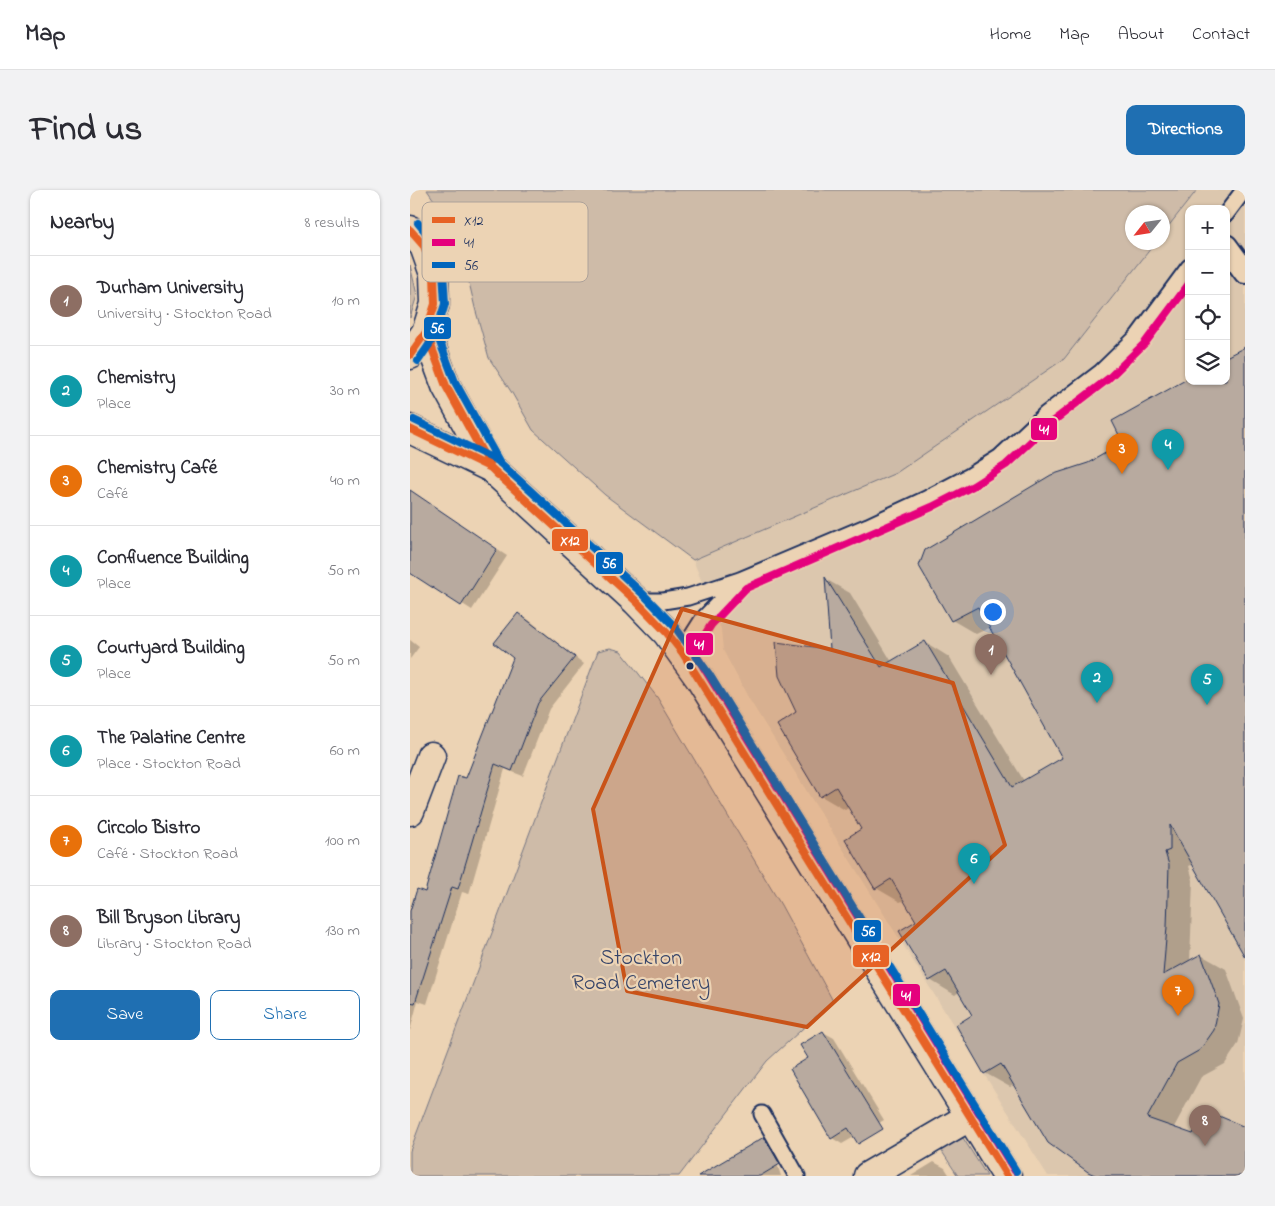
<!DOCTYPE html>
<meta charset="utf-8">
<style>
body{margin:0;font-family:"Indie Flower",sans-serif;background:#f2f2f3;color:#2b2b33}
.controls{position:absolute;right:15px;top:15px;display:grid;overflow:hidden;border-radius:10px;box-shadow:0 1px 4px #0004}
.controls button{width:45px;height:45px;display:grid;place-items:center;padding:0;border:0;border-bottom:1px solid #e1e1e2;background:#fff;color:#2b2b33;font:25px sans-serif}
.compass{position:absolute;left:715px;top:15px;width:45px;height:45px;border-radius:50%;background:#fff;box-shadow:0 1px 4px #0004;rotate:240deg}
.you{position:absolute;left:582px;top:421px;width:18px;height:18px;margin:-12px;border:4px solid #fff;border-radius:50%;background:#1a73e8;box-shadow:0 0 0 8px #1a73e833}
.badge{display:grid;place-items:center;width:32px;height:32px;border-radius:50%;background:#1f6fb2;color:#fff;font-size:16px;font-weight:700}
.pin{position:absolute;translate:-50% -41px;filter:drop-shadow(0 1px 2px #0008)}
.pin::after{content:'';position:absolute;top:26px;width:18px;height:15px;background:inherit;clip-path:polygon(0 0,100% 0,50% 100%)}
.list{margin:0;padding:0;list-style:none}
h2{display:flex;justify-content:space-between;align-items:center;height:65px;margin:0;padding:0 20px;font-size:21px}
h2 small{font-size:16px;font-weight:400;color:#7c7c81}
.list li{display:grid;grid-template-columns:32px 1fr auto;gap:15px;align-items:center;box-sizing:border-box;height:90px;padding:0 20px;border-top:1px solid #e1e1e2}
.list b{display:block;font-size:19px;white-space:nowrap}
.list p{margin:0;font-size:16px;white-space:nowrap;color:#7c7c81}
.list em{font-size:16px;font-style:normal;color:#7c7c81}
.actions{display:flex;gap:10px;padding:15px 20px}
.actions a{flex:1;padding:11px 0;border:1px solid #1f6fb2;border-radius:10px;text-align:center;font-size:18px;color:#1f6fb2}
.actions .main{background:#1f6fb2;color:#fff}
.icon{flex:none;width:28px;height:28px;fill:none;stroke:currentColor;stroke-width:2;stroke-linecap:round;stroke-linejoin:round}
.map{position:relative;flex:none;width:835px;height:986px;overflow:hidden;border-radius:10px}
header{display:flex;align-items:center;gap:30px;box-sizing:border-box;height:70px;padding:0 25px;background:#fff;border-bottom:1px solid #e1e1e2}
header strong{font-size:24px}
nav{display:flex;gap:28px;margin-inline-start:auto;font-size:18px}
.intro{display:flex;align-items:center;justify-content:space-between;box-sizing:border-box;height:120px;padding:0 30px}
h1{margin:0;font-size:35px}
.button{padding:12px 22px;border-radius:10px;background:#1f6fb2;color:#fff;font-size:18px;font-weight:700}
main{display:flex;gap:30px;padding:0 30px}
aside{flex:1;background:#fff;border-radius:10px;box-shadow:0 1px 4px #0004}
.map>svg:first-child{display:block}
.built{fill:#dcc7ae;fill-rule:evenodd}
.green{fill:#cebba8;stroke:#747583}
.shadow{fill:#0003}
.building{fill:#b8aa9f;stroke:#1b2f5e}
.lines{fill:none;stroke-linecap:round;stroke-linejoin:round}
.service-casing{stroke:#1b2f5e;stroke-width:19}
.pedestrian-casing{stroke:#1b2f5e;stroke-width:26}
.minor-casing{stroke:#1b2f5e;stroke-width:31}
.primary-casing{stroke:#1b2f5e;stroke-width:31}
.service{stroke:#ecd3b4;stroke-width:15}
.pedestrian{stroke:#ecd3b4;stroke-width:22}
.minor{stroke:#ecd3b4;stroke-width:28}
.primary{stroke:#ecd3b4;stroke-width:28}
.bus-1-casing{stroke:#ecd3b4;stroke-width:11}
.bus-2-casing{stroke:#ecd3b4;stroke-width:11}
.bus-3-casing{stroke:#ecd3b4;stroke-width:11}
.bus-1{stroke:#e76225;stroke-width:8}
.bus-2{stroke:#e5007d;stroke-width:8}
.bus-3{stroke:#0065bd;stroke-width:8}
.marked{fill:#c95318;fill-opacity:0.2;stroke:#c95318;stroke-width:4;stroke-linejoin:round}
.bus-dot{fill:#1b2f5e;stroke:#ecd3b4;stroke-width:2}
.labels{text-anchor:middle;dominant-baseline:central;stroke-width:4.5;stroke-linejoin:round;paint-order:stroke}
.park-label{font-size:22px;fill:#364469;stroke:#ecd3b4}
.key{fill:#ecd3b4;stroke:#ada29a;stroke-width:1}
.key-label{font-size:14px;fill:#1b2f5e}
.line-badge{stroke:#ecd3b4;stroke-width:2}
.badge-label{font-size:14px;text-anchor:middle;font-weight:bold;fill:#fff}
</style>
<header>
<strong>Map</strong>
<nav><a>Home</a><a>Map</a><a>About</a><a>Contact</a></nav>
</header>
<div class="intro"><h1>Find us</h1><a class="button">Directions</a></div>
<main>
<aside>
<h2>Nearby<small>8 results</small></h2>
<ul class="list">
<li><span class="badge" style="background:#8d6e63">1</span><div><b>Durham University</b><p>University · Stockton Road</p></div><em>10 m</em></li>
<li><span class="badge" style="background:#0f9aa8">2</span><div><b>Chemistry</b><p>Place</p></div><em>30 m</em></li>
<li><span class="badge" style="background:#e8710a">3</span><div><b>Chemistry Café</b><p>Café</p></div><em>40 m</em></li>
<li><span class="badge" style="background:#0f9aa8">4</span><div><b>Confluence Building</b><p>Place</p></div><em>50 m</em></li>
<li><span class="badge" style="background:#0f9aa8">5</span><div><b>Courtyard Building</b><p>Place</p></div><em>50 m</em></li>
<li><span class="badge" style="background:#0f9aa8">6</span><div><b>The Palatine Centre</b><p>Place · Stockton Road</p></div><em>60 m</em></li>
<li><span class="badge" style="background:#e8710a">7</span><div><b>Circolo Bistro</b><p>Café · Stockton Road</p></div><em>100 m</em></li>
<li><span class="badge" style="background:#8d6e63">8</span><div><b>Bill Bryson Library</b><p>Library · Stockton Road</p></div><em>130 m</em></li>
</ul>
<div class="actions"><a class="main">Save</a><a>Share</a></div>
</aside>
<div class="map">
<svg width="835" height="986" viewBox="0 0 835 986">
<rect width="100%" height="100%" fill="#ecd3b4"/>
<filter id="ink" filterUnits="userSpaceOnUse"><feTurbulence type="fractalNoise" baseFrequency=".02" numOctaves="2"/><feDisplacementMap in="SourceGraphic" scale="10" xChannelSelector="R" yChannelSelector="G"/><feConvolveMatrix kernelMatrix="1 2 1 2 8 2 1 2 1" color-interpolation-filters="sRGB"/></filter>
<g filter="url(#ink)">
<path class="built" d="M 787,0 L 835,0 L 835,986 L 638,986 L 339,509 L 313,460 L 311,439 L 283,370 L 486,283 L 654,169 L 745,53 L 752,52 L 753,43 ZM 779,19 L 816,19 L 816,191 L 779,191 Z"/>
<path class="green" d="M 17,0 L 787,0 L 753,43 L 752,22 L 722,22 L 722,52 L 745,53 L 654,169 L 486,283 L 283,370 L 195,305 L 123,240 L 102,203 L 79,168 L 65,118 L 48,45 Z
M 0,75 L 7,105 L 0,128 Z
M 200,458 L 211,461 L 247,507 L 371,715 L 423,811 L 357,871 L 269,986 L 0,986 L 0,961 L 188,461 Z
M 553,948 L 577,986 L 548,986 L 531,960 Z"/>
<path class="shadow" d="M 835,158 L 835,764 L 784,674 L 779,676 L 783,690 L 780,772 L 791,765 L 816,779 L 834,829 L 828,854 L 815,874 L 791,887 L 763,939 L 784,946 L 835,939 L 835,986 L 687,986 L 604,895 L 600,897 L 575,883 L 564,826 L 549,802 L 545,805 L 520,790 L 491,741 L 508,732 L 495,710 L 490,712 L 466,698 L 453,639 L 440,617 L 435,620 L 411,606 L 387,522 L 421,461 L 417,390 L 440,403 L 482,472 L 515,452 L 539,467 L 614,591 L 654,568 L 581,437 L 566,444 L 542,430 L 679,274 L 715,254 L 779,191 L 816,191 Z
M 0,303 L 97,366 L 62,420 L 0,381 Z
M 109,424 L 119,430 L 174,474 L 139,519 L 113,586 L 95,579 L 59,704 L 52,702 L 17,814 L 8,811 L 0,841 L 0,725 L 16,703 L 56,590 L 104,467 Z
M 0,450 L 9,457 L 0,469 Z
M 413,842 L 424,848 L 474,930 L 432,954 L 422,948 L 400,868 Z
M 352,950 L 361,955 L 371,986 L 305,986 Z
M 524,972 L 535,978 L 540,986 L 501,986 Z"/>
<path class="building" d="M 835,157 L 835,767 L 760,635 L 760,660 L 755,662 L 759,675 L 757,737 L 753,785 L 791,764 L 809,814 L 804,840 L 790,860 L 767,873 L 737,928 L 783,944 L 795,920 L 835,937 L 835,986 L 687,986 L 678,982 L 638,953 L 591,874 L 574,884 L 546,835 L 562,825 L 536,781 L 519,791 L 489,741 L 506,731 L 481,689 L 465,699 L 435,649 L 451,639 L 426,597 L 410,607 L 367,535 L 386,522 L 369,486 L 366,452 L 420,459 L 415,387 L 471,477 L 515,451 L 602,597 L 652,568 L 568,417 L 541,431 L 509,376 L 515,360 L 641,285 L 678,273 L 713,253 L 702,231 L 779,188 L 779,191 L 816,191 L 816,167 Z
M 0,300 L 87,359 L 51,416 L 0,383 Z
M 108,423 L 165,467 L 128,513 L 102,581 L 85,574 L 48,699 L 42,697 L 5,813 L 0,812 L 0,721 L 7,699 L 15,702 L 48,586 L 56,588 L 103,468 L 84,453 Z
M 413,841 L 473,939 L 448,954 L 438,938 L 421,949 L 380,879 L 398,868 L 390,855 Z
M 354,947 L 370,974 L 350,986 L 288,986 Z"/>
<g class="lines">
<defs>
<path id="service" d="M 816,24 L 834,0
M 226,411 L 253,411 L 278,407 L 330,390 L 458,336 L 518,308 L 558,287 L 590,267 L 636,224 L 691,182 L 728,146 L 779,77
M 272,462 L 293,429 L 328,393
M 352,924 L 387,986"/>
<path id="pedestrian" d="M 816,56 L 835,82"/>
<path id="minor" d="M 0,621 L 21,566
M 458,986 L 559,927"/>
<path id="primary" d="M 0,40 L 14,56 L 24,84 L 25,114 L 16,142 L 0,165
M 16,142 L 36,196 L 81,278
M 0,239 L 81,278 L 226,411 L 257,443 L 290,489 L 597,986"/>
</defs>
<use href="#service" class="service-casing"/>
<use href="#pedestrian" class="pedestrian-casing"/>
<use href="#minor" class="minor-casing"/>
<use href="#primary" class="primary-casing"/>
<use href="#service" class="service"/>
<use href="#pedestrian" class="pedestrian"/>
<use href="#minor" class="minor"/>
<use href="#primary" class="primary"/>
<defs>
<path id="bus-1" d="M 0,40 L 14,56 L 24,84 L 25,114 L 16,142 L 0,165
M 16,142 L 36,196 L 81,278 L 226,411 L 257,443 L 272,462 L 597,986
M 0,239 L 81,278 L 88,285"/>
<path id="bus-2" d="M 605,981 L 284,462 L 301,435 L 336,398 L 522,317 L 563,296 L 596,275 L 642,232 L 698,189 L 735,153 L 779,94"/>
<path id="bus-3" d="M 8,33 L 23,51 L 33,81 L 35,114 L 25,146 L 8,171
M 25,139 L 45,192 L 90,273
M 4,230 L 88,271 L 233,404 L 265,437 L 299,484 L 606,981"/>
</defs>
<use href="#bus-1" class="bus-1-casing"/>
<use href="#bus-2" class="bus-2-casing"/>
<use href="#bus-3" class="bus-3-casing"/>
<use href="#bus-1" class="bus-1"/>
<use href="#bus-2" class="bus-2"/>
<use href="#bus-3" class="bus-3"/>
</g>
</g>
<path class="marked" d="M 272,419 L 543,493 L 595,655 L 397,837 L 217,801 L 183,619 Z"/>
<circle class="bus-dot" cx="280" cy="476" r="4.5"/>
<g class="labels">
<g class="park-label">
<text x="231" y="769">Stockton<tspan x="231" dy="25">Road Cemetery</tspan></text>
</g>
</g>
<rect x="12" y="12" width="166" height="80" rx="8" class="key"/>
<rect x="22" y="27" width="23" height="6" fill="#e76225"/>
<rect x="22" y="49" width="23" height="7" fill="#e5007d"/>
<rect x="22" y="72" width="23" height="6" fill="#0065bd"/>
<g class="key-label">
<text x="54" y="35">X12</text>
<text x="54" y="57">41</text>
<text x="54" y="80">56</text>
</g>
<g class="line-badge">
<rect x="13" y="126" width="29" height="24" rx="5" fill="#0065bd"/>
<rect x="620" y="227" width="28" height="24" rx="5" fill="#e5007d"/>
<rect x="141" y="338" width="38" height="24" rx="5" fill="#e76225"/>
<rect x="185" y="361" width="29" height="24" rx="5" fill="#0065bd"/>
<rect x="275" y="442" width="29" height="24" rx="5" fill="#e5007d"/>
<rect x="443" y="729" width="29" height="24" rx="5" fill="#0065bd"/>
<rect x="442" y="754" width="38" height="24" rx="5" fill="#e76225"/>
<rect x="482" y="793" width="29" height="24" rx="5" fill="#e5007d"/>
</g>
<g class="badge-label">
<text x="27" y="143">56</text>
<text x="634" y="244">41</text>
<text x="160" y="355">X12</text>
<text x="199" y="378">56</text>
<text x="289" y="459">41</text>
<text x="458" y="746">56</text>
<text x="461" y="771">X12</text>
<text x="496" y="810">41</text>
</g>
</svg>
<div class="controls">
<button>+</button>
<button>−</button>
<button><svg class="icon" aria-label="locate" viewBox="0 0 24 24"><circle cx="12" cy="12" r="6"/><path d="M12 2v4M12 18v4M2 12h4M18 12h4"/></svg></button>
<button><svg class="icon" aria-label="layers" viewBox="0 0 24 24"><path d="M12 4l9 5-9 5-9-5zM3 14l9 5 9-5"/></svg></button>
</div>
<svg class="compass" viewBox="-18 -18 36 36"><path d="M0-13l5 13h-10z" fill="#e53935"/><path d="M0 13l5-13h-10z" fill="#7c7c81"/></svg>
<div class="you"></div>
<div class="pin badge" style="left:581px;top:485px;background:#8d6e63">1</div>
<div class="pin badge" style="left:687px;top:513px;background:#0f9aa8">2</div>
<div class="pin badge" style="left:712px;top:284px;background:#e8710a">3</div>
<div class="pin badge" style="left:758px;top:280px;background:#0f9aa8">4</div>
<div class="pin badge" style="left:797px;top:515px;background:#0f9aa8">5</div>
<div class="pin badge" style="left:564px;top:694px;background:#0f9aa8">6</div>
<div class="pin badge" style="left:768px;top:826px;background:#e8710a">7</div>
<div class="pin badge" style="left:795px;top:956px;background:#8d6e63">8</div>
</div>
</main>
